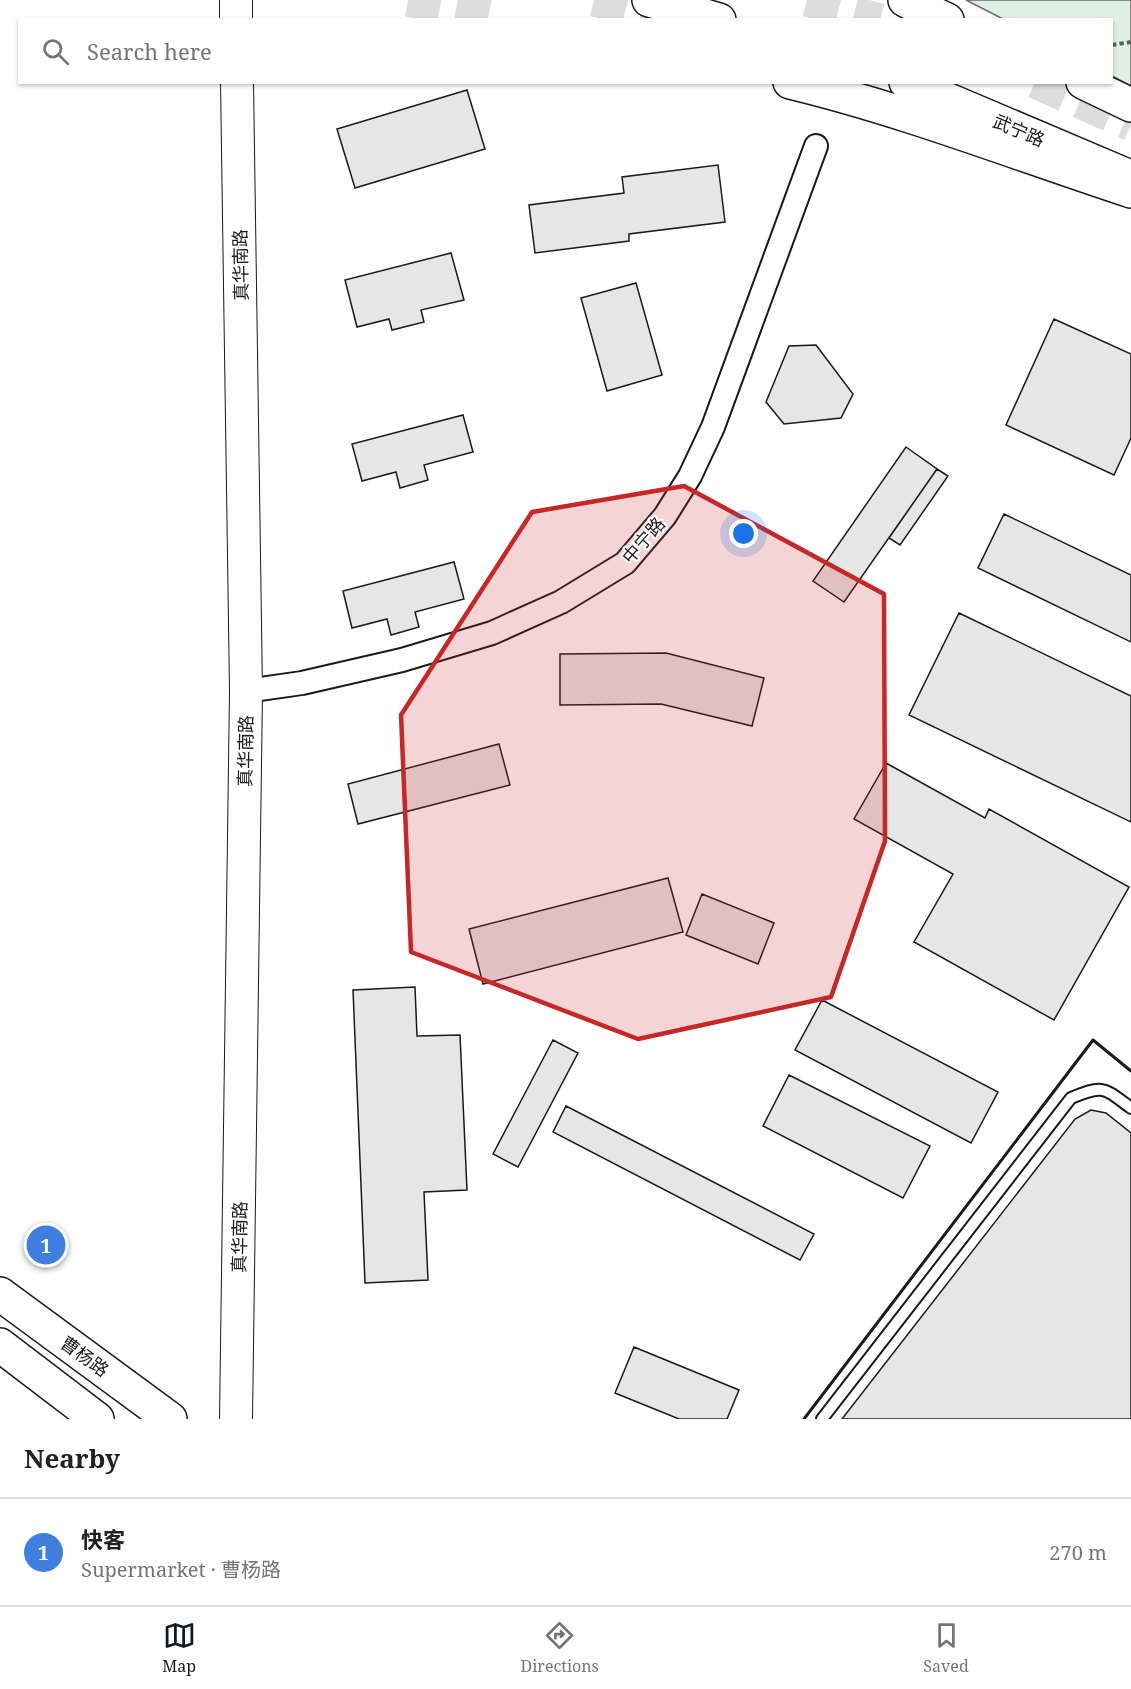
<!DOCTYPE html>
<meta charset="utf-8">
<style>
body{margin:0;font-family:"Noto Serif","Noto Sans SC",serif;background:#f6f6f6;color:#202124}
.you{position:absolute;left:744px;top:534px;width:21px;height:21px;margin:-15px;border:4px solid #fff;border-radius:50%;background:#1a73e8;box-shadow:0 0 0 9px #1a73e833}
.badge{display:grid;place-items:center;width:39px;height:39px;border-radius:50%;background:#111827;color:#fff;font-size:20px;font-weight:700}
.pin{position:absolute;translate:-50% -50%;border:3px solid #fff;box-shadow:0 2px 6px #0006}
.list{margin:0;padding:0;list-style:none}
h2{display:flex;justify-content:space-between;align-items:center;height:78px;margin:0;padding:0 24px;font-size:26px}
h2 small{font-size:20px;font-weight:400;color:#757577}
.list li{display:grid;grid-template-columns:39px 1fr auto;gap:18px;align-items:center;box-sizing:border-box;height:108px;padding:0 24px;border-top:2px solid #e0e0e0}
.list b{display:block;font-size:22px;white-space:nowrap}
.list p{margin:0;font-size:20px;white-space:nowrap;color:#757577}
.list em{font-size:20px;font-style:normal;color:#757577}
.icon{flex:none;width:33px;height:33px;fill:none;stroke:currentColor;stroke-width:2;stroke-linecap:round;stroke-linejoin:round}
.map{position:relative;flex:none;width:1131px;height:1419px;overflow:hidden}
.search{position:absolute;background:#fff;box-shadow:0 2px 4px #0004;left:18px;right:18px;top:18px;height:66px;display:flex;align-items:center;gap:15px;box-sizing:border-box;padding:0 21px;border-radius:0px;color:#757577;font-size:22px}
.sheet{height:186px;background:#fff}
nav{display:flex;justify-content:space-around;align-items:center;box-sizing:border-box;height:84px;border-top:2px solid #e0e0e0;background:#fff;font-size:16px;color:#757577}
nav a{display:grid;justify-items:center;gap:3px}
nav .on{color:#111827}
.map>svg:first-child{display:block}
.green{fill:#e0efe3;stroke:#6a6a6a;stroke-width:1.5}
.building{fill:#e6e6e6;stroke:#1a1a1a;stroke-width:1.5}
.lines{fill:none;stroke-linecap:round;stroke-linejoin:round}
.highway-tunnel{stroke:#ddd;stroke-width:33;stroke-dasharray:33 16;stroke-linecap:butt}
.lane-casing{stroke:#1a1a1a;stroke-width:14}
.street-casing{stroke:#1a1a1a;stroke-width:26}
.secondary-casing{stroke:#1a1a1a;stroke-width:34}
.primary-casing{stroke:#1a1a1a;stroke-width:36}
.highway-casing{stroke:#1a1a1a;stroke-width:36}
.path{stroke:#5f5f5f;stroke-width:4;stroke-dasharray:4.5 3;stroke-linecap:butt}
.lane{stroke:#fff;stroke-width:10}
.street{stroke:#fff;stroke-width:22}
.secondary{stroke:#fff;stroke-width:32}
.primary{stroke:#fff;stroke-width:33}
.highway{stroke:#fff;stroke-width:33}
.wall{stroke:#1a1a1a;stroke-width:3}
.marked{fill:#c62828;fill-opacity:0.2;stroke:#c62828;stroke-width:4.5;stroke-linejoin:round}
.labels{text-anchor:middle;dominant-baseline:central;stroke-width:4.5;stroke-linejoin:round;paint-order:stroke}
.street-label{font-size:18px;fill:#1a1a1a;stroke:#fff}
</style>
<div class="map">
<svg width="1131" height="1419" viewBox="0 0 1131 1419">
<rect width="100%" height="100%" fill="#fff"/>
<path class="green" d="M 966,0 L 1131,0 L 1131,86 L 1112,76 L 1112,20 L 1003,19 Z"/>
<path class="building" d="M 467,90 L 485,149 L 355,188 L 337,129 Z
M 718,165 L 725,222 L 629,234 L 629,241 L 535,253 L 529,205 L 624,193 L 622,177 Z
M 451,253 L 464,300 L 421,310 L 424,322 L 392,330 L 389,319 L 357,327 L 345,280 Z
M 636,283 L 662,375 L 607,391 L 581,298 Z
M 1054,319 L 1131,354 L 1131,438 L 1114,475 L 1006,425 Z
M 816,345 L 853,394 L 841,418 L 784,424 L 766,402 L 789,346 Z
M 463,415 L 473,452 L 424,465 L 428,480 L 400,488 L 396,472 L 362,481 L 352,444 Z
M 906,447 L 937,469 L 844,602 L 813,581 Z
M 937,469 L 948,476 L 900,545 L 889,538 Z
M 1004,514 L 1131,575 L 1131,642 L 978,568 Z
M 454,562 L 464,599 L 415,612 L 419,627 L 391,635 L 387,619 L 352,628 L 343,591 Z
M 959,613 L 1131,696 L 1131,822 L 909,715 Z
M 666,653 L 764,678 L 752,726 L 661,704 L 560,705 L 560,654 Z
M 499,744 L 510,785 L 358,824 L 348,784 Z
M 886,763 L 985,818 L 989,809 L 1129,887 L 1054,1020 L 914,942 L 953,874 L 854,819 Z
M 668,878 L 683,932 L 483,984 L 469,929 Z
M 702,894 L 774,923 L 758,964 L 686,935 Z
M 415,987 L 417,1036 L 460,1035 L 467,1190 L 424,1192 L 428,1280 L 365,1283 L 353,990 Z
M 822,1000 L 998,1092 L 971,1143 L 795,1050 Z
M 553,1040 L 578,1053 L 518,1167 L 493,1154 Z
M 789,1075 L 930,1146 L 903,1198 L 763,1126 Z
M 566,1106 L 814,1234 L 800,1260 L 553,1132 Z
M 1091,1110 L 1106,1113 L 1131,1133 L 1131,1419 L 842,1419 L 1075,1119 Z
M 634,1347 L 739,1390 L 727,1419 L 679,1419 L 615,1393 Z"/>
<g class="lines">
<path class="highway-tunnel" d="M 408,0 L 504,20
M 594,0 L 671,20
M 807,0 L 880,20
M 1035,82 L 1131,125"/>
<defs>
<path id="lane" d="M 822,1419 L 1071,1098 C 1104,1084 1104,1088 1131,1108"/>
<path id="street" d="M 246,691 L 302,683 L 402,660 L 492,633 L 561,602 L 625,563 L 665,516 L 690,476 L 713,427 L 816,146"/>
<path id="secondary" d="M 236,0 L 236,20
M 236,1419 L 246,691 L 237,82"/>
<path id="primary" d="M 649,0 L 719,20
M 905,0 L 947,20
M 906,82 L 1123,174
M 1083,82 L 1131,105
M 0,1294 L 170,1419
M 0,1345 L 97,1419"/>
<path id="highway" d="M 790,82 C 906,110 1018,154 1131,191"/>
</defs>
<use href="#lane" class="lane-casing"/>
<use href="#street" class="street-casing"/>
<use href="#secondary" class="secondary-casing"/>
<use href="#primary" class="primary-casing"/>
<use href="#highway" class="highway-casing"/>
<path class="path" d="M 1112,45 L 1131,42"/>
<use href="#lane" class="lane"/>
<use href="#street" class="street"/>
<use href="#secondary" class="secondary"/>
<use href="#primary" class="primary"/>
<use href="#highway" class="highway"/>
<path class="wall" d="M 804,1419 L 1093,1040 L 1131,1071"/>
</g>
<path class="marked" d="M 684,486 L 884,594 L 885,841 L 831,997 L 638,1039 L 411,952 L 401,715 L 532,512 Z"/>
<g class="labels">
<g class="street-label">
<text transform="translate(1019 130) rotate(23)">武宁路</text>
<text transform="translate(240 265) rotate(-91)">真华南路</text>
<text transform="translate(643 540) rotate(-49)">中宁路</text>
<text transform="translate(245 751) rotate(-89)">真华南路</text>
<text transform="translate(239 1237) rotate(-89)">真华南路</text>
<text transform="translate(85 1356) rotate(36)">曹杨路</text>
</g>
</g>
</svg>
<div class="you"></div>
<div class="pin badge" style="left:46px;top:1245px;background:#3f7fe0">1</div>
<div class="search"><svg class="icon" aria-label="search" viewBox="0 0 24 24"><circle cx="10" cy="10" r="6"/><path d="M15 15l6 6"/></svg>Search here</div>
</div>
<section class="sheet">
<h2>Nearby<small></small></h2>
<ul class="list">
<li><span class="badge" style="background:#3f7fe0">1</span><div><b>快客</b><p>Supermarket · 曹杨路</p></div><em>270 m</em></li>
</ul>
</section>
<nav>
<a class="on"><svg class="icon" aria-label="map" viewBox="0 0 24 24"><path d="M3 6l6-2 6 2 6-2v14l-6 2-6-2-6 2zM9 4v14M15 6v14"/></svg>Map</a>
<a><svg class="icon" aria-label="directions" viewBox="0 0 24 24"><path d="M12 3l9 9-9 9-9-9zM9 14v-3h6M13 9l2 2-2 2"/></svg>Directions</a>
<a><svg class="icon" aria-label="saved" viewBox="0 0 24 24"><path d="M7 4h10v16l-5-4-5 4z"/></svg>Saved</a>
</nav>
